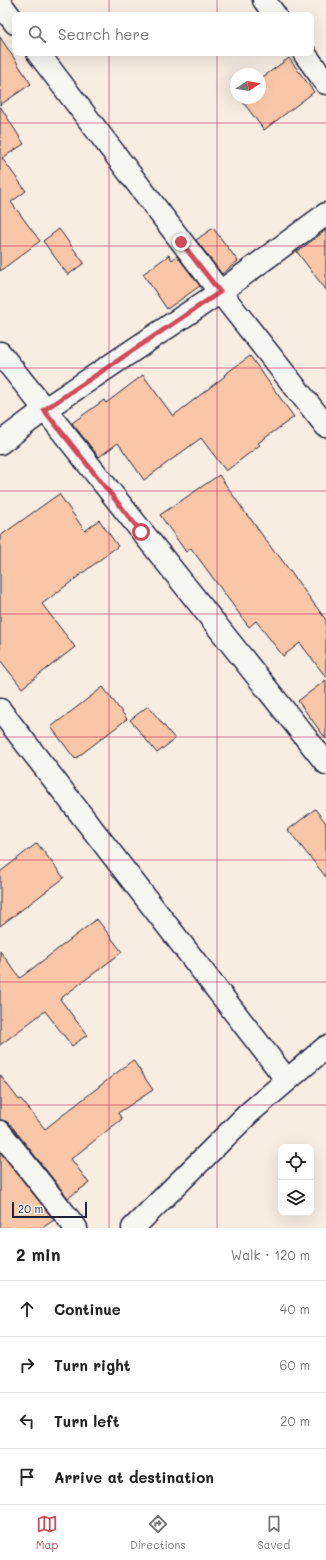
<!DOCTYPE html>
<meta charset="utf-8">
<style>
body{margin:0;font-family:Mali,sans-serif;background:#f6f6f6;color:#222}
.controls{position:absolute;right:12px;bottom:12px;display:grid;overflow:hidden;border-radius:8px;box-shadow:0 4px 16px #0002}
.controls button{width:36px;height:36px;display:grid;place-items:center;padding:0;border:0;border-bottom:1px solid #e0e0e0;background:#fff;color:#222;font:20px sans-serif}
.compass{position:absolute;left:230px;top:68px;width:36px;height:36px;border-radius:50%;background:#fff;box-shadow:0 4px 16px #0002;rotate:78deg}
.scale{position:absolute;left:12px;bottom:10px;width:75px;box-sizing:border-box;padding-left:4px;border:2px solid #22223b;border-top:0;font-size:11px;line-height:14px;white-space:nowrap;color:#22223b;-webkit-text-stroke:3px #f6f6f2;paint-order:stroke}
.stop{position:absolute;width:12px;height:12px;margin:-9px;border:3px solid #d1495b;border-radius:50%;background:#fff}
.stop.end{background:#d1495b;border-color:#fff;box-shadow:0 1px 4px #0008}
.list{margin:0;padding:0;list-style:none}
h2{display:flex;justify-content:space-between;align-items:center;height:52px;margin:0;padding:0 16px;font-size:17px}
h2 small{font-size:13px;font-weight:400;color:#767676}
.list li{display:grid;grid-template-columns:26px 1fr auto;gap:12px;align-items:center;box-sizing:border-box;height:56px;padding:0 16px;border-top:1px solid #e0e0e0}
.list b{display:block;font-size:15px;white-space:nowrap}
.list em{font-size:13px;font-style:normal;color:#767676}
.icon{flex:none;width:22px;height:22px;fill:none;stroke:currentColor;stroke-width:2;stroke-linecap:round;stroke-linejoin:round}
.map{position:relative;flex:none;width:326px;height:1228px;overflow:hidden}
.search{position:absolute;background:#fff;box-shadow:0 4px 16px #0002;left:12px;right:12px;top:12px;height:44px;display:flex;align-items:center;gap:10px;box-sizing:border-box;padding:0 14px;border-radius:8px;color:#767676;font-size:15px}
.sheet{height:276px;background:#fff}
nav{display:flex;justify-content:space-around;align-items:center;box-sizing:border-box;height:56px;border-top:1px solid #e0e0e0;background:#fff;font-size:11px;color:#767676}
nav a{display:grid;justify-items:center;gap:2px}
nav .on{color:#d1495b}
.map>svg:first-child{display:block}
.building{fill:#f9c7a8;stroke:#22223b}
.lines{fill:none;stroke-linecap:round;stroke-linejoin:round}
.minor-casing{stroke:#22223b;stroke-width:25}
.minor{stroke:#f6f6f2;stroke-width:22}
.route{stroke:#d1495b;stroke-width:5}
.grid{fill:none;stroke:#c2185b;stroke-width:1;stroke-opacity:0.55}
</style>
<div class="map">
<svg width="326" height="1228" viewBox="0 0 326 1228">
<rect width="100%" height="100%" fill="#f7ede3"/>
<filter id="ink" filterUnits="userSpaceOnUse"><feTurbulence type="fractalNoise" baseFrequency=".025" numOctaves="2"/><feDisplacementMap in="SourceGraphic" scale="8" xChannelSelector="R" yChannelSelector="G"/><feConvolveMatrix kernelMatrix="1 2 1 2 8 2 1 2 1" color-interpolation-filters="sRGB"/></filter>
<g filter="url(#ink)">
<path class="building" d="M 0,37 L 31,84 L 0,105 Z
M 289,58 L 314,92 L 264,130 L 240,98 L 260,98 L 260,79 Z
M 0,106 L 24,144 L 2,158 L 26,191 L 11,202 L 40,241 L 0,271 Z
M 213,228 L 238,261 L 222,274 L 196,240 Z
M 59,229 L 84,263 L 68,275 L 43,241 Z
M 326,230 L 326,290 L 297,252 Z
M 169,255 L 172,260 L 177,256 L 200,286 L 167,309 L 143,274 Z
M 250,356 L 294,417 L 258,443 L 260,445 L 226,471 L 201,438 L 144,480 L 118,443 L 99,457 L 72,423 L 104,400 L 106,403 L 143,375 L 173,416 L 225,376 L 224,375 Z
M 219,475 L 249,518 L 250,518 L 275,553 L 276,552 L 326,620 L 326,677 L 300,643 L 283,656 L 256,621 L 249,627 L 191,548 L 186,552 L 160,515 Z
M 59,494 L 85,531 L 99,520 L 118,546 L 42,604 L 75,647 L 22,688 L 0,660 L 0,536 Z
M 326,680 L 326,739 L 298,701 Z
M 103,687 L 127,719 L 75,759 L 51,727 Z
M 148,706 L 175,739 L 157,753 L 130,720 Z
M 315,809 L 326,823 L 326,877 L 288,830 Z
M 37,843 L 64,878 L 0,926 L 0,872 Z
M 97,919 L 122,952 L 60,999 L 87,1035 L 72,1046 L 45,1011 L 0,1045 L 0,951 L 20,978 Z
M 133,1060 L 153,1090 L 118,1113 L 122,1119 L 71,1159 L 89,1183 L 68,1198 L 10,1124 L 5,1121 L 0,1120 L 0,1075 L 19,1100 L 21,1099 L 45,1129 Z
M 0,1152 L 54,1220 L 42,1228 L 0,1228 Z"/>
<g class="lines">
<defs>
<path id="minor" d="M 264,0 L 275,15
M 0,3 L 15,23
M 38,53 L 220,292 L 326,426
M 304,53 L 326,83
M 0,353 L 326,763
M 0,443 L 44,410 L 220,292 L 326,214
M 0,710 L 287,1080
M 0,1132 L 76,1228
M 133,1228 L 249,1113 L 326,1047"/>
</defs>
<use href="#minor" class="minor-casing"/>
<use href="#minor" class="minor"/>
</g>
</g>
<g class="lines" filter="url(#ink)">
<path class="route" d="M 141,532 L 44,410 L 220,292 L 181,242"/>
</g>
<path class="grid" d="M 109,0 L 109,15M 217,0 L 217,15M 109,53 L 109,1228M 217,53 L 217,1228M 0,123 L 326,123M 0,246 L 326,246M 0,368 L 326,368M 0,491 L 326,491M 0,614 L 326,614M 0,737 L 326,737M 0,860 L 326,860M 0,982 L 326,982M 0,1105 L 326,1105"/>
</svg>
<div class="controls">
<button><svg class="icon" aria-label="locate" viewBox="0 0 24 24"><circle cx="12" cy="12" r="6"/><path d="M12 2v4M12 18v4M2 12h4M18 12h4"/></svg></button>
<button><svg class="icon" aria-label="layers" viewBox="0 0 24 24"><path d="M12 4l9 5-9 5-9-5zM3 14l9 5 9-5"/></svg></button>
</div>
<svg class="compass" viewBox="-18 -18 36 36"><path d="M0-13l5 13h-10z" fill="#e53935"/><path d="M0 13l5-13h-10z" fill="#767676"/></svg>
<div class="scale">20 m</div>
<div class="stop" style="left:141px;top:532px"></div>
<div class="stop end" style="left:181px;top:242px"></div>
<div class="search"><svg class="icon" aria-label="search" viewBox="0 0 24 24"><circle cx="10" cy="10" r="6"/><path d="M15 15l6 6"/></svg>Search here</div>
</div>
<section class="sheet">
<h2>2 min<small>Walk · 120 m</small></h2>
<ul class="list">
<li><svg class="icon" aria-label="ahead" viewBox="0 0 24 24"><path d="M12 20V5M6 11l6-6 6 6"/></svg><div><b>Continue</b></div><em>40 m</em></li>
<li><svg class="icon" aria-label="right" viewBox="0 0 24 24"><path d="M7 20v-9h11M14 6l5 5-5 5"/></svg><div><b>Turn right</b></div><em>60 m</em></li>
<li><svg class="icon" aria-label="left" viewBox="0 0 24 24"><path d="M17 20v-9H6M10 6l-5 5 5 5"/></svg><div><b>Turn left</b></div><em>20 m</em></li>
<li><svg class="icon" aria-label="arrive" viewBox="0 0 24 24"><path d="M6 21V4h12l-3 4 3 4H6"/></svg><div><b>Arrive at destination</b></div></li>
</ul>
</section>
<nav>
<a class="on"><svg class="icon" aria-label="map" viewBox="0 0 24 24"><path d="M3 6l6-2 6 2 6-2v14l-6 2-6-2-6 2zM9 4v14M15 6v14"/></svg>Map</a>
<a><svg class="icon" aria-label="directions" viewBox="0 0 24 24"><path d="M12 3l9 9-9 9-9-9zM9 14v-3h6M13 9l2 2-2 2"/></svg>Directions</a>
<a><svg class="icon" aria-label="saved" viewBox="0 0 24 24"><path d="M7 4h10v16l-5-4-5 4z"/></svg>Saved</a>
</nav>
